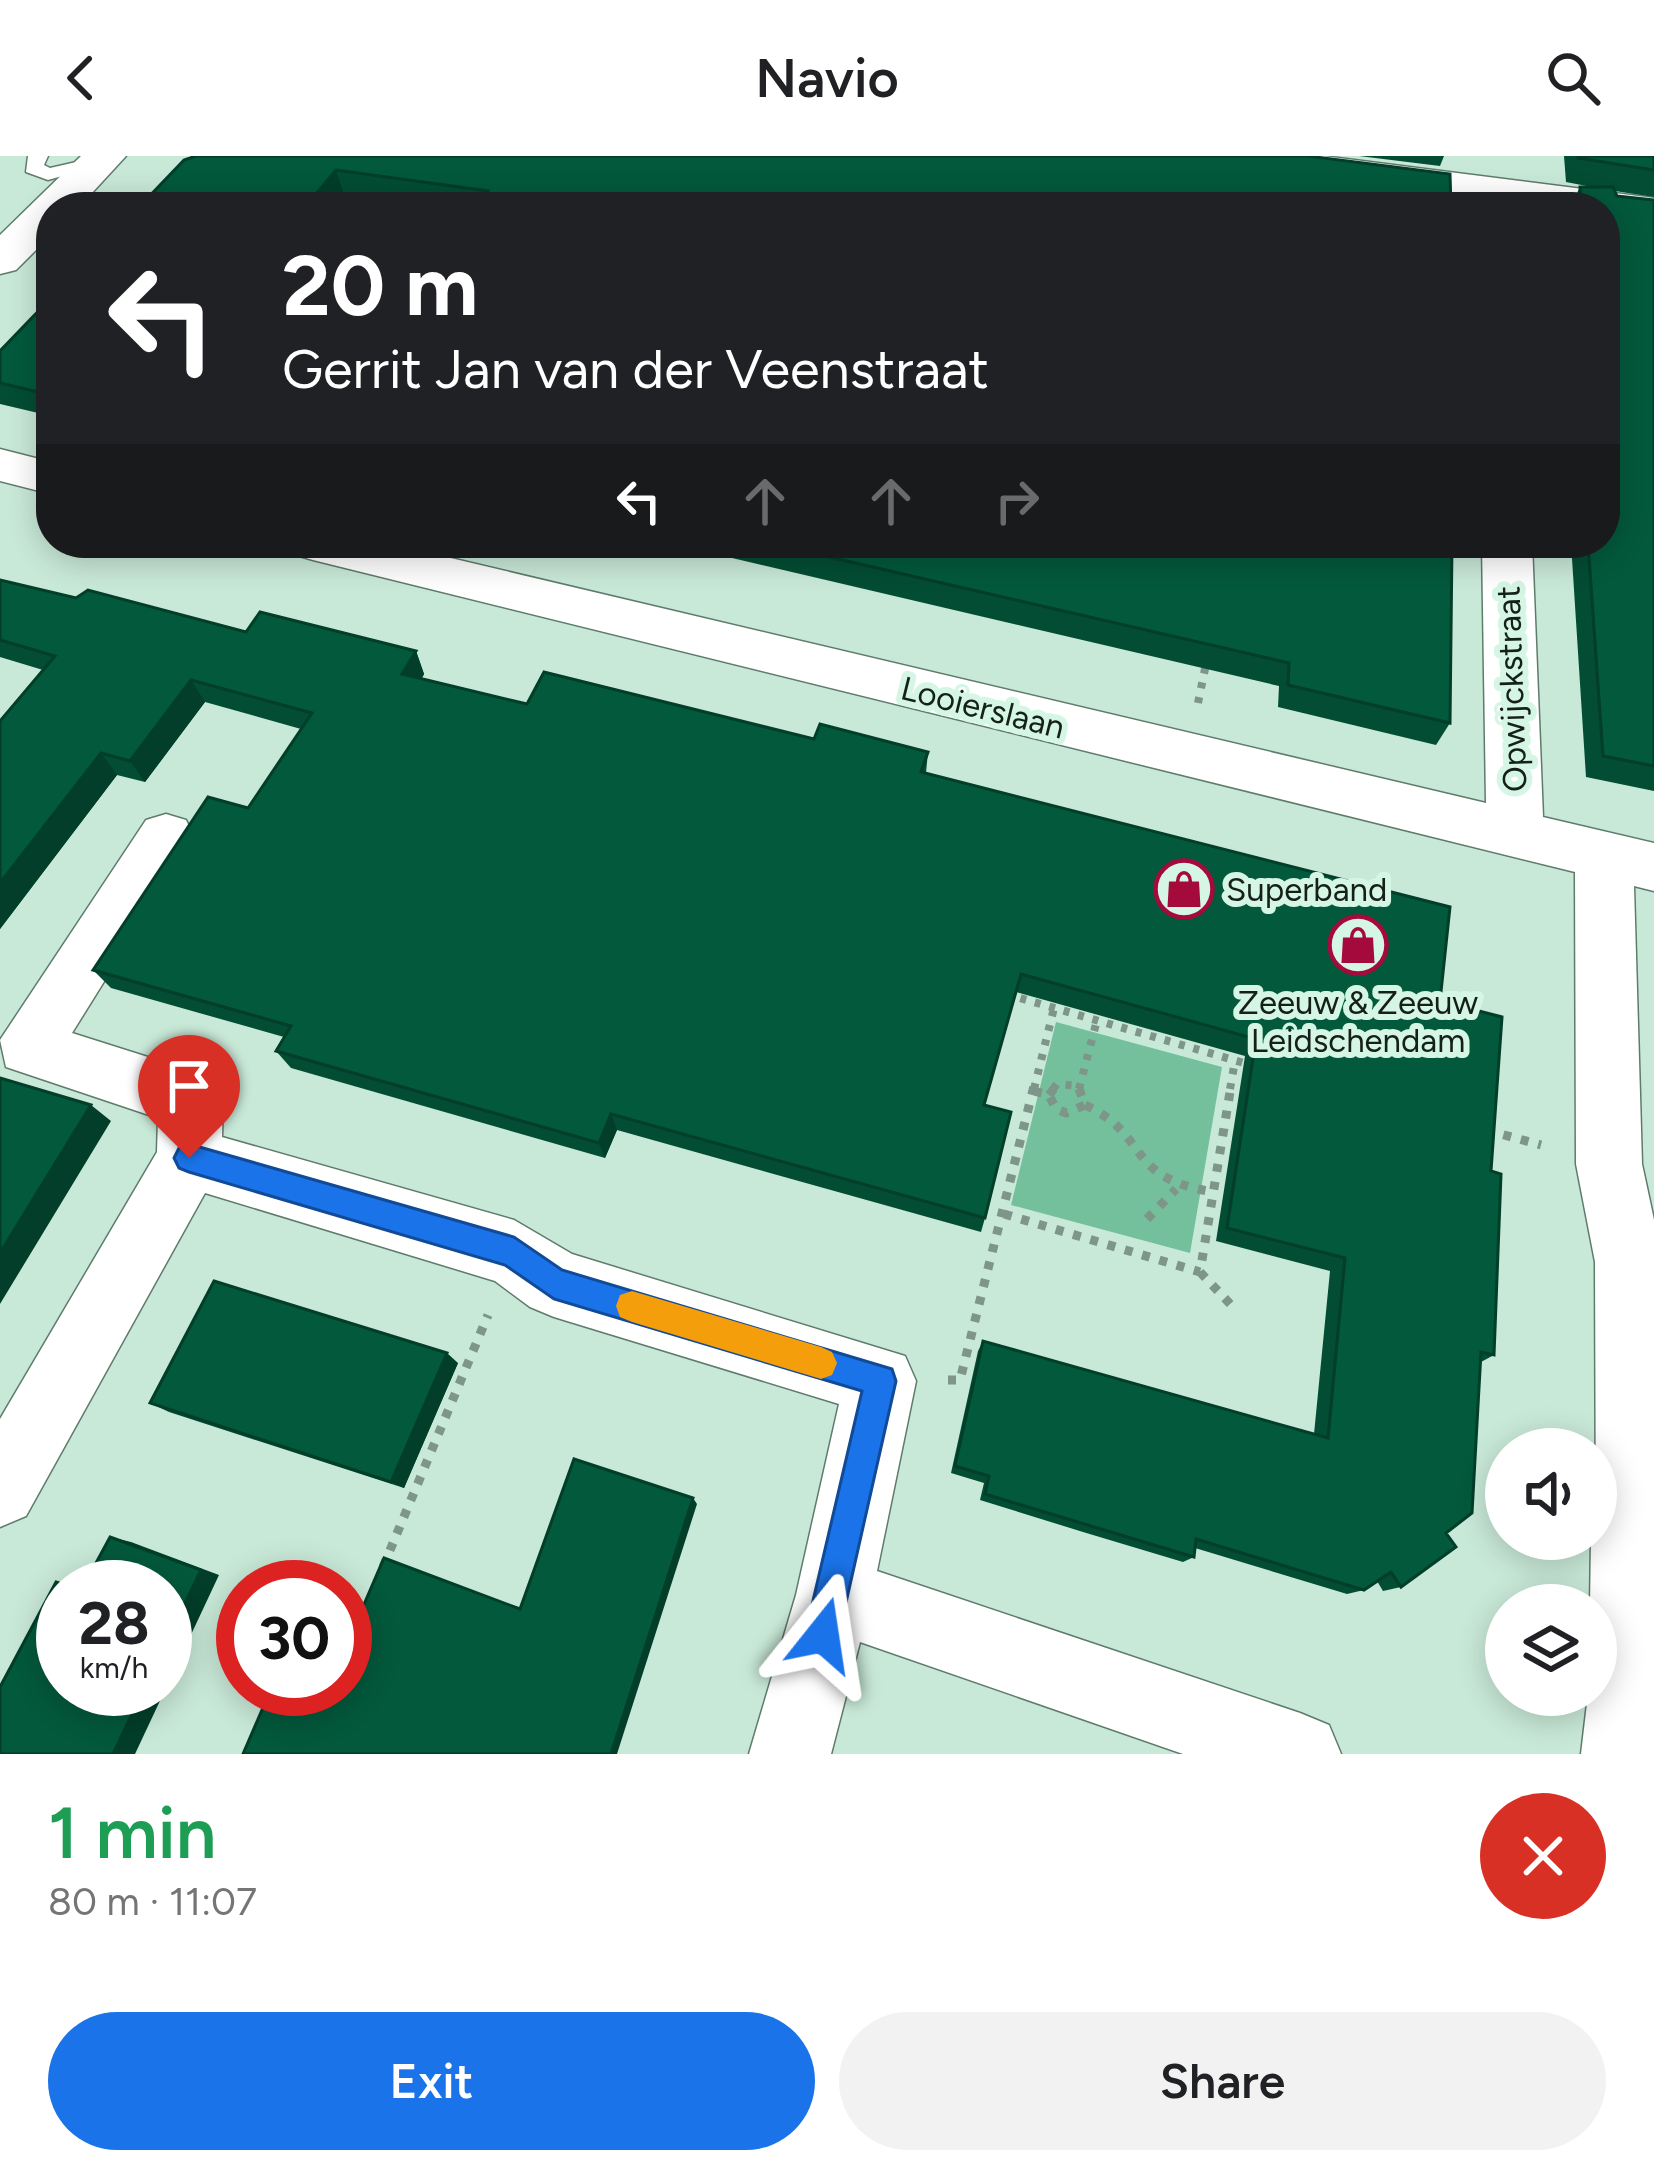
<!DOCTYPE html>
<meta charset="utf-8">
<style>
:root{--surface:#fff;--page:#f2f2f2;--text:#202124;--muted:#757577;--accent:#1a73e8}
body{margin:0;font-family:Figtree,sans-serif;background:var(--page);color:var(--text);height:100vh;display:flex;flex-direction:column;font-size:45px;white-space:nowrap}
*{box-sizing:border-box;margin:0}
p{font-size:39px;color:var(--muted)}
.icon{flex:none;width:66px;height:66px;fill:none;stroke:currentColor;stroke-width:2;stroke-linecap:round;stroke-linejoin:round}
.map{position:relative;height:1598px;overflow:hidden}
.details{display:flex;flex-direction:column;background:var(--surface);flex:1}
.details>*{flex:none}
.top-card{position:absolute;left:36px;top:36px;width:1584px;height:366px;border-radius:48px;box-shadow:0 6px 30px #0003;background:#202124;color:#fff;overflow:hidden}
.tools{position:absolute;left:1485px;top:1272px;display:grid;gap:24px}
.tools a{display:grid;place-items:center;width:132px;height:132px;border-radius:50%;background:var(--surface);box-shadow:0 6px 30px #0003;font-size:60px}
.speed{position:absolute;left:36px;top:1404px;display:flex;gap:24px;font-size:60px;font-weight:700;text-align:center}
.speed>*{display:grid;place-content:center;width:156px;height:156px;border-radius:50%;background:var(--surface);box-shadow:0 6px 30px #0003;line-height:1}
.speed small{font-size:30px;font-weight:400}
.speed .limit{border:18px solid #d22;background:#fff;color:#111}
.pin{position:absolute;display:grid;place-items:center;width:102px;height:102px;color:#fff;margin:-123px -51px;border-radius:50% 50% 50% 0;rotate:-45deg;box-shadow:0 0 12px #0007}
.pin .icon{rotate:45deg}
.me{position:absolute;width:132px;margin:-66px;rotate:15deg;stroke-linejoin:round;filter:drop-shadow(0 0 9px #0008)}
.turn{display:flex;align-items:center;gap:42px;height:252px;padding:0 48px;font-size:54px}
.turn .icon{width:156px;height:156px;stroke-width:2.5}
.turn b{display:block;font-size:84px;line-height:102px}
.lanes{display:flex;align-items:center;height:114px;padding:0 48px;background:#0003;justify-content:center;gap:60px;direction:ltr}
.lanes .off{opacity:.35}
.round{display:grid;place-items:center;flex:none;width:126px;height:126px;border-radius:63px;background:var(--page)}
.summary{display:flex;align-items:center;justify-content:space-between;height:204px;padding:0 48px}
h1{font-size:72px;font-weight:600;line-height:90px;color:#1e9e55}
.primary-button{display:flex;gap:24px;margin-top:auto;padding:24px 48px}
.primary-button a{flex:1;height:138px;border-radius:72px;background:var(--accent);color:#fff;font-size:48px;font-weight:600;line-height:138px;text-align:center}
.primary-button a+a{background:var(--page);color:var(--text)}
header{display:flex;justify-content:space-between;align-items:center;height:156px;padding:0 48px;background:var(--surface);font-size:54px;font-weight:600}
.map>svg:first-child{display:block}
.green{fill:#75c09c}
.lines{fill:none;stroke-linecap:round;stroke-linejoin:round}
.lane-casing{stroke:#5f7b6c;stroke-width:3}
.street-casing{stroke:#5f7b6c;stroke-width:3}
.secondary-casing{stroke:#5f7b6c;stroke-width:3}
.path-far1{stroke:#7e9589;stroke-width:8;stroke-dasharray:6 9;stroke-linecap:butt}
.path{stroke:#7e9589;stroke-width:9;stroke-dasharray:8 10;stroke-linecap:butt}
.lane{fill:#fff;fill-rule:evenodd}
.street{fill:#fff;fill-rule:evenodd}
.secondary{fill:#fff;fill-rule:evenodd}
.wall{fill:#034d34}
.shaded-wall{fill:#023e2a}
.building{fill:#03593c;stroke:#023e2a;stroke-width:3}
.route{fill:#1a73e8;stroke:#114b97;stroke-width:3}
.slow{fill:#f59e0b}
.labels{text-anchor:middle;stroke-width:12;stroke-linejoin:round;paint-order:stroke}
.street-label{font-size:33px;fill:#15201b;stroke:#d6f6e5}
.poi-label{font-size:33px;fill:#15201b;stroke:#d6f6e5;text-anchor:start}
</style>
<header><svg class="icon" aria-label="back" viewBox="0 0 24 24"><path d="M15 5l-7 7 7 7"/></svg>Navio<svg class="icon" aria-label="search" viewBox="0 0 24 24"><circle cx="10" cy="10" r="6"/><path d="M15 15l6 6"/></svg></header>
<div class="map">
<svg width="1654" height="1598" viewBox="0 0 1654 1598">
<rect width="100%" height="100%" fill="#c9e9d8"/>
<path class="green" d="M1056,866L1222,911L1190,1097L1011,1049Z"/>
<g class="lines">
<defs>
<path id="lane" d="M28,0H48L44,9L50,12L98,1L108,7L48,24L26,16Z"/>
<path id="street" d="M1212,0H1323L1654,42V66L1605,60V51H1536L1231,12Z
M0,293L51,306V338L0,325Z
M288,387H387L1486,647L1482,387H1532L1543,661L1654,687V735L1634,730L1642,1008L1654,1064V1598H1581L1588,1539H1596V1449H1590L1591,1383H1596L1595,1106L1576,1008L1575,716L313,404L296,399Z
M166,658L186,664L194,681L72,877L214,922L223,943L222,981L514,1064L572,1098L905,1200L916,1225L877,1415L1300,1557L1329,1569L1341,1598H1183L860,1486L831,1598H749L796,1439L839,1248L554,1161L530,1151L495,1125L205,1037L26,1360L0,1371V1263L157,996L158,962L6,911L0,884L146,664Z"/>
<path id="secondary" d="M81,0H126L79,51H51V79L16,114L0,118V79Z"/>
</defs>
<use href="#lane" class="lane-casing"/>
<use href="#street" class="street-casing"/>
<use href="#secondary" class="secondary-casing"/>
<path class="path-far1" d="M1198,547L1207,503
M1006,838L1251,909
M1034,933L1054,852
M1053,933L1057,928L1078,930
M1079,933L1097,864
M1230,933L1235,905"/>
<path class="path" d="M1034,935L1049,939L1056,953L1066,957L1085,949L1078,930
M1049,939L1056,930
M1085,949C1152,980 1123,1021 1213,1036
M1486,974L1541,989
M1004,1058L1200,1116L1231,930
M1147,1063L1176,1033
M1200,1116L1233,1151
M948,1224H960L1034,930
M383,1411L488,1159"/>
<use href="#lane" class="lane"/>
<use href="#street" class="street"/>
<use href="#secondary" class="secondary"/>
</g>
<path class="wall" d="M1359,0H1444L1440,10Z
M1564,0H1654V41L1615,35L1617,40L1654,44V635L1586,621L1571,387H1605V51H1570L1580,31H1592L1566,26Z
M184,4L1451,51H427L344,39Z
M51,142V260L0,248V195Z
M668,387H1452L1450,567L1436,589L1278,551L1279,530Z
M0,424L76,442L246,476L416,495L424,518L422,522L527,548L928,596L926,617L1440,845L1491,1015L1494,1199L1481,1206L1446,1377L1401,1431L1383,1435L1377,1425L1364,1434L1347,1438L1195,1392L1194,1401L1183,1406L1083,1376L980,1344L984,1327L951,1317L978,1195L983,1185L1314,1278L1330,1115L1216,1085L1245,900L1016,836L984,949L985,1062L981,1076L617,974L605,1002L291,912L276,895L284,881L111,832L93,814L248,652L301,573L205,546L145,626L117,619L0,773V565L43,514L0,501Z
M458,1207L404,1332L169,1256L150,1247Z"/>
<path class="shaded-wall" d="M336,14L344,39L334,51H305Z
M416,495L424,518L411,540L402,518Z
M191,524L205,546L145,626L130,605Z
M101,597L117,619L0,773V727Z
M91,949L111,965L0,1148V1097Z
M611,958L617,974L605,1002L599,987Z
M447,1197L458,1207L404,1332L391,1326Z
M693,1342L697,1348L617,1598H611Z
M110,1381L131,1386L219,1419L135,1598H113L144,1533H165V1489Z"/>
<path class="building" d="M196,0H1308L1450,18L1451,51H476L488,35L336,14L305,51H139L184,4Z
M1578,0H1654V14L1578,2Z
M1580,31H1613L1617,40L1654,44V610L1603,600L1588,387H1605V51H1581Z
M51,142V239L0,227V195Z
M769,387H1452L1450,567L1288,529L1289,507Z
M0,424L76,442L88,434L246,476L260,456L416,495L402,518L527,548L544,516L814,583L820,568L928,596L921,616L1450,751L1440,845L1502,861L1491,1015L1501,1018L1494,1199L1481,1196L1472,1357L1446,1377L1456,1391L1401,1431L1391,1416L1364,1434L1196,1383L1194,1401L1091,1370L985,1338L989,1320L955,1310L983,1185L1328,1282L1345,1102L1227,1072L1256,883L1021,818L984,949L1011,956L985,1062L611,958L599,987L276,895L291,870L93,814L208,641L248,652L312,557L191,524L130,605L101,597L0,727V565L55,500L0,484Z
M0,922L91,949L0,1097Z
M214,1125L447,1197L391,1326L150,1247Z
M574,1303L693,1342L611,1598H243L271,1533H345V1464L356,1467L384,1402L520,1453Z
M110,1381L201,1414L165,1489V1431H83Z
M56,1426L71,1431H63V1533H144L113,1598H0V1531Z"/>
<path class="route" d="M189,988L514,1081L562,1114L892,1213L896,1225L836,1491L823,1496L811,1491L805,1479L862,1235L554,1143L505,1109L189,1016L179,1012L174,1002L179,992Z"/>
<path class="slow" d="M632,1135L821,1191L832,1196L837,1207L832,1219L821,1223L632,1166L620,1161L616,1150L620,1139Z"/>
<defs>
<symbol id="shop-ring" viewBox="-11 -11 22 22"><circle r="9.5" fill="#d6f6e5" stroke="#a50a3c" stroke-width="1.5"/><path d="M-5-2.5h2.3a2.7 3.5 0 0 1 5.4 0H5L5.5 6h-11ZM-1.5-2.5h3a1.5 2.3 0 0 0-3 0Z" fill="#a50a3c"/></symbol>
</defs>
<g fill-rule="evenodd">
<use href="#shop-ring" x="1151" y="700" width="66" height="66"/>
<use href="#shop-ring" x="1325" y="756" width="66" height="66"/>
</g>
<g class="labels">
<g class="street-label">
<text transform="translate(1511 533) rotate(-92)" y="12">Opwijckstraat</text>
<text transform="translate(983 551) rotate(14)" y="12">Looierslaan</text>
</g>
<g class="poi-label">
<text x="1226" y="745">Superband</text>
<text x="1358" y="858" text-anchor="middle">Zeeuw &amp; Zeeuw<tspan x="1358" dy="38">Leidschendam</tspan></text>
</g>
</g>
</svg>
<div class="tools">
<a><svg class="icon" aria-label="sound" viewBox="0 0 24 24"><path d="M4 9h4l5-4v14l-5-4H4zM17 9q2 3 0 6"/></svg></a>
<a><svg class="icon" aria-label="layers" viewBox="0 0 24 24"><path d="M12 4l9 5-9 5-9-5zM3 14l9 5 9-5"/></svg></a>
</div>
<div class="speed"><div>28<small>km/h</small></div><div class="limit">30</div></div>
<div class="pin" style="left:189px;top:1002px;background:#d93025"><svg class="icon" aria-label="arrive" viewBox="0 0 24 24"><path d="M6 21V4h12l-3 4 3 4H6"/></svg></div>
<svg class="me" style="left:823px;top:1479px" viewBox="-20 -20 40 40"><path d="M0-17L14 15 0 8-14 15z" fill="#1a73e8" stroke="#fff" stroke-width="4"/></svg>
<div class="top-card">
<div class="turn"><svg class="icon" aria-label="left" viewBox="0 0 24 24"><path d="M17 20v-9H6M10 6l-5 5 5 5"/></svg><div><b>20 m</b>Gerrit Jan van der Veenstraat</div></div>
<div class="lanes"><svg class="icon" aria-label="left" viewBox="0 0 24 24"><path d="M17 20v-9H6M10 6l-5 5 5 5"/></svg><svg class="icon off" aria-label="ahead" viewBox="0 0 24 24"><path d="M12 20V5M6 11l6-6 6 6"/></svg><svg class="icon off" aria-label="ahead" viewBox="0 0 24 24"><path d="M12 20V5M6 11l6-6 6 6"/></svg><svg class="icon off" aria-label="right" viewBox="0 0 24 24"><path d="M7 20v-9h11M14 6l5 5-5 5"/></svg></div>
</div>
</div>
<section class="details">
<div class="summary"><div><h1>1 min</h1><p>80 m · 11:07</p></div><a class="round" style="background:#d93025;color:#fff"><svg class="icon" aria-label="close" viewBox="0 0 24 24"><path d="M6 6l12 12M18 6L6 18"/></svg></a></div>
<div class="primary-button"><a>Exit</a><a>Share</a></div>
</section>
